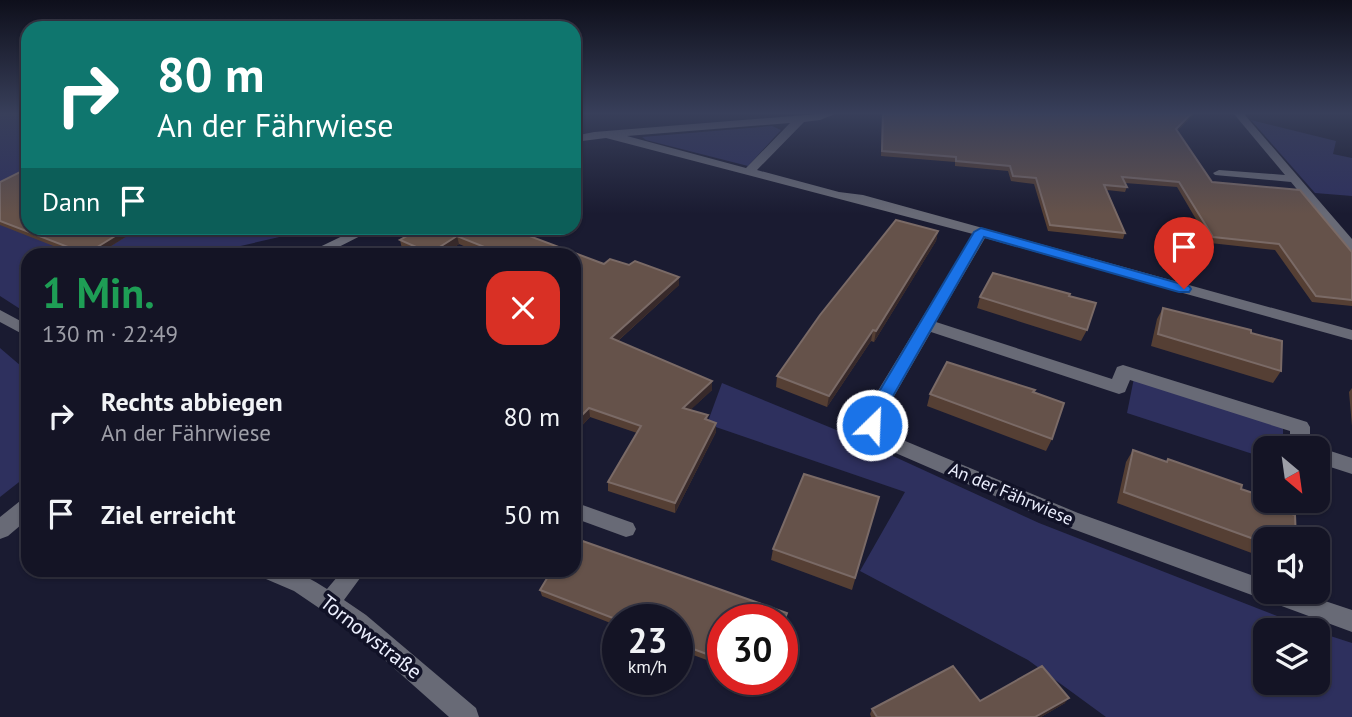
<!DOCTYPE html>
<html lang="de">
<meta charset="utf-8">
<style>
:root{--surface:#141425;--page:#212132;--text:#f1f3f6;--muted:#9d9ea7;--line:#333342}
body{margin:0;font-family:"PT Sans",sans-serif;background:var(--page);color:var(--text);height:100vh;display:flex;flex-direction:column;font-size:26px;white-space:nowrap}
*{box-sizing:border-box;margin:0}
p{font-size:23px;color:var(--muted)}
.icon{flex:none;width:38px;height:38px;fill:none;stroke:currentColor;stroke-width:2;stroke-linecap:round;stroke-linejoin:round}
.map{position:relative;flex:1;overflow:hidden}
.side{position:absolute;left:21px;top:248px;width:560px;height:329px;display:flex;flex-direction:column;background:var(--surface);border-radius:21px;box-shadow:0 2px 5px #0004,0 0 0 2px var(--line)}
.side>*{flex:none}
.top-card{position:absolute;left:21px;top:21px;width:560px;height:214px;border-radius:21px;box-shadow:0 2px 5px #0004,0 0 0 2px var(--line);background:#0f766e;color:#fff;overflow:hidden}
.needle{width:46px;rotate:151deg}
.fabs{position:absolute;left:1253px;top:436px;display:grid;gap:14px}
.fabs a{display:grid;place-items:center;width:77px;height:77px;border-radius:14px;background:var(--surface);box-shadow:0 2px 5px #0004,0 0 0 2px var(--line);font-size:35px}
.speed{position:absolute;left:602px;top:604px;display:flex;gap:14px;font-size:35px;font-weight:700;text-align:center}
.speed>*{display:grid;place-content:center;width:91px;height:91px;border-radius:50%;background:var(--surface);box-shadow:0 2px 5px #0004,0 0 0 2px var(--line);line-height:1}
.speed small{font-size:18px;font-weight:400}
.speed .limit{border:10px solid #d22;background:#fff;color:#111}
.pin{position:absolute;display:grid;place-items:center;width:60px;height:60px;color:#fff;margin:-72px -30px;border-radius:50% 50% 50% 0;rotate:-45deg;box-shadow:0 0 7px #0007}
.pin .icon{rotate:45deg}
.me{position:absolute;width:77px;margin:-38px;rotate:24deg;stroke-linejoin:round;filter:drop-shadow(0 0 5px #0008)}
.turn{display:flex;align-items:center;gap:24px;height:147px;padding:0 21px;font-size:32px}
.turn .icon{width:91px;height:91px;stroke-width:2.5}
.turn b{display:block;font-size:49px;line-height:60px}
.then{display:flex;align-items:center;height:66px;padding:0 21px;background:#0003;gap:14px;font-size:26px}
.round{display:grid;place-items:center;flex:none;width:74px;height:74px;border-radius:21px;background:var(--page)}
.head{display:flex;align-items:center;justify-content:space-between;height:119px;padding:0 21px}
h1{font-size:42px;font-weight:800;line-height:52px;color:#1e9e55}
ul{padding:0;list-style:none}
li{display:flex;align-items:center;gap:21px;height:98px;padding:0 21px}
li div{flex:1}
li b{display:block;font-size:26px}
li em{font-style:normal}
.map>svg:first-child{display:block}
.green{fill:#2e305e}
.lines{fill:none;stroke-linecap:round;stroke-linejoin:round}
.service{fill:#686a76;fill-rule:evenodd}
.minor{fill:#686a76;fill-rule:evenodd}
.wall{fill:#553f34}
.shaded-wall{fill:#37292a}
.building{fill:#65524a;stroke:#7a6a66;stroke-width:2}
.route{fill:#1a73e8;stroke:#114b97;stroke-width:2}
.labels{text-anchor:middle;stroke-width:7;stroke-linejoin:round;paint-order:stroke}
.street-label{font-size:18px;fill:#ebeefd;stroke:#111227}
.near-street-label{font-size:21px;fill:#ebeefd;stroke:#111227}
</style>
<div class="map">
<svg width="1352" height="717" viewBox="0 0 1352 717">
<rect width="100%" height="100%" fill="#1a1b31"/>
<path class="green" d="M0,114H28V228H319L201,255L28,256V314L0,296Z
M1251,120L1336,141L1333,154L1352,158V196L1315,193Z
M772,126L781,130L748,166L646,140L642,137Z
M0,348L28,372V475L0,497Z
M1134,378L1283,425V448H1265V458L1127,413Z
M722,383L834,429L1039,523L1313,630H1265V682H1318V632L1352,643V717H1106L1028,660L860,571L905,492L707,424Z"/>
<g class="lines">
<path class="service" d="M1234,114H1244L1352,239V251L1347,250L1291,182L1215,175L1213,173L1219,170L1285,175Z
M574,502L633,523L636,529L633,535L626,537L574,518Z
M256,570C289,570 298,570 327,589L343,570H366L344,600L366,615L476,708L479,717H449L350,629L294,591L259,576Z"/>
<path class="minor" d="M818,114H835L820,120L804,122L757,170L839,192L863,195L1352,330V340L985,238L936,322L1112,379L1117,367L1123,365L1307,422L1310,427V448H1290V431L1130,380L1125,392L1119,394L931,332L882,417L885,427L898,438L1078,513L1265,580V592H1298L1352,610V632L1062,525L884,448L869,436L862,417L973,234L606,138L574,142V136L594,132ZM790,123L746,168L627,136Z
M359,228H376L321,256H301Z
M0,310L28,325V337L0,322Z
M1318,447L1352,458V474L1318,463Z
M28,498V519L8,536L0,539V517L20,501Z"/>
</g>
<path class="wall" d="M882,114H1194L1177,131L1212,182L1352,252V306L1312,302L1275,250L1210,243L1177,187L1125,183L1127,187L1125,192L1107,190L1125,233L1123,239L1048,231L1034,184L1011,181L1008,171L955,166V162L881,156Z
M0,182L28,228H140L95,256H79L0,225Z
M421,228H508L604,264L610,259L629,265L635,261L679,277V285L618,341L712,381V390L690,410L708,415L707,420L716,423V432L675,513L608,491V482L637,433L590,417L575,433L574,432V256H487L459,244L442,256H418L402,249L400,240Z
M938,231L936,241L874,342L871,341L827,407L776,387L777,376Z
M1069,296L1087,330L1081,341L977,308L980,297Z
M1163,308L1251,333L1281,371L1273,383L1151,346L1157,319Z
M1352,388V426L1349,392Z
M1033,392L1052,439L1046,451L927,406L930,394Z
M1133,450L1166,462L1168,459L1241,489L1265,539V558L1117,503L1126,462Z
M879,497L852,590L771,560L773,549Z
M540,590L787,613L782,629V620H723V666L677,649V620H618V626L542,596Z
M980,701L1065,703L1041,717H871L870,714L872,709Z"/>
<path class="shaded-wall" d="M1191,114H1194L1174,134L1176,129Z
M128,228H140L95,256H87L86,254Z
M938,231L936,241L874,342L876,331Z
M457,236L459,244L442,256H431L430,253Z
M679,277V285L611,347V338Z
M873,330L871,341L827,407L829,396Z
M712,381V390L683,417V408Z
M589,408L590,417L575,433L574,423Z
M716,423V432L675,513V503Z
M1069,698L1065,703L1041,717H1035Z"/>
<path class="building" d="M883,114H1191L1176,129L1212,182L1300,190L1352,252V300L1316,296L1279,244L1213,237L1179,182L1122,177L1127,187L1104,185L1125,233L1050,225L1036,178L1013,176L1010,166L956,161V157L882,151Z
M28,168V228H128L86,254L0,221V182Z
M896,220L938,231L876,331L873,330L829,396L777,376L820,315Z
M421,228H508L604,264L610,259L629,265L635,261L679,277L611,338L712,381L683,408L708,415L705,419L716,423L675,503L608,482L641,426L589,408L574,423V256H507L457,236L430,253L400,240Z
M993,273L1070,294L1069,296L1096,303L1087,330L980,297Z
M1163,308L1251,330V333L1282,341L1281,371L1158,334Z
M947,362L1035,390L1033,392L1064,403L1052,439L930,394Z
M1133,450L1167,462L1168,459L1242,485L1241,489L1265,497V500H1274L1280,503V510L1295,515L1296,539H1265V543L1124,492Z
M804,474L879,497L855,578L773,549Z
M574,538L787,613L782,626V620H723V660L677,643V620H618L540,590L552,570H574Z
M953,666L980,701L1042,666L1069,698L1035,717H877L872,709Z"/>
<linearGradient id="sky" x2="0" y2="1"><stop stop-color="#0e0f1b"/><stop offset="0.53" stop-color="#383f5a"/><stop offset="1" stop-color="#383f5a" stop-opacity="0"/></linearGradient>
<rect width="1352" height="214" fill="url(#sky)"/>
<path class="route" d="M981,228L1189,286L1191,289L1189,292H1179L984,237L881,417L878,430H866L864,417L974,232Z"/>
<g class="labels">
<g class="street-label">
<text transform="translate(1011 494) rotate(23)" y="6">An der Fährwiese</text>
</g>
<g class="near-street-label">
<text transform="translate(371 637) rotate(38)" y="7">Tornowstraße</text>
</g>
</g>
</svg>
<div class="fabs">
<a><svg class="needle" viewBox="-14 -14 28 28"><path d="M0-13l5 13h-10z" fill="#e53935"/><path d="M0 13l5-13h-10z" fill="#9d9ea7"/></svg></a>
<a><svg class="icon" aria-label="sound" viewBox="0 0 24 24"><path d="M4 9h4l5-4v14l-5-4H4zM17 9q2 3 0 6"/></svg></a>
<a><svg class="icon" aria-label="layers" viewBox="0 0 24 24"><path d="M12 4l9 5-9 5-9-5zM3 14l9 5 9-5"/></svg></a>
</div>
<div class="speed"><div>23<small>km/h</small></div><div class="limit">30</div></div>
<div class="pin" style="left:1184px;top:289px;background:#d93025"><svg class="icon" aria-label="arrive" viewBox="0 0 24 24"><path d="M6 21V4h12l-3 4 3 4H6"/></svg></div>
<svg class="me" style="left:872px;top:425px" viewBox="-20 -20 40 40"><circle r="17" fill="#1a73e8" stroke="#fff" stroke-width="3"/><path d="M0-11L8 9 0 5-8 9z" fill="#fff"/></svg>
<div class="top-card">
<div class="turn"><svg class="icon" aria-label="right" viewBox="0 0 24 24"><path d="M7 20v-9h11M14 6l5 5-5 5"/></svg><div><b>80 m</b>An der Fährwiese</div></div>
<div class="then">Dann<svg class="icon" aria-label="arrive" viewBox="0 0 24 24"><path d="M6 21V4h12l-3 4 3 4H6"/></svg></div>
</div>
<section class="side">
<div class="head"><div><h1>1 Min.</h1><p>130 m · 22:49</p></div><a class="round" style="background:#d93025;color:#fff"><svg class="icon" aria-label="close" viewBox="0 0 24 24"><path d="M6 6l12 12M18 6L6 18"/></svg></a></div>
<ul>
<li><svg class="icon" aria-label="right" viewBox="0 0 24 24"><path d="M7 20v-9h11M14 6l5 5-5 5"/></svg><div><b>Rechts abbiegen</b><p>An der Fährwiese</p></div><em>80 m</em></li>
<li><svg class="icon" aria-label="arrive" viewBox="0 0 24 24"><path d="M6 21V4h12l-3 4 3 4H6"/></svg><div><b>Ziel erreicht</b></div><em>50 m</em></li>
</ul>
</section>
</div>
